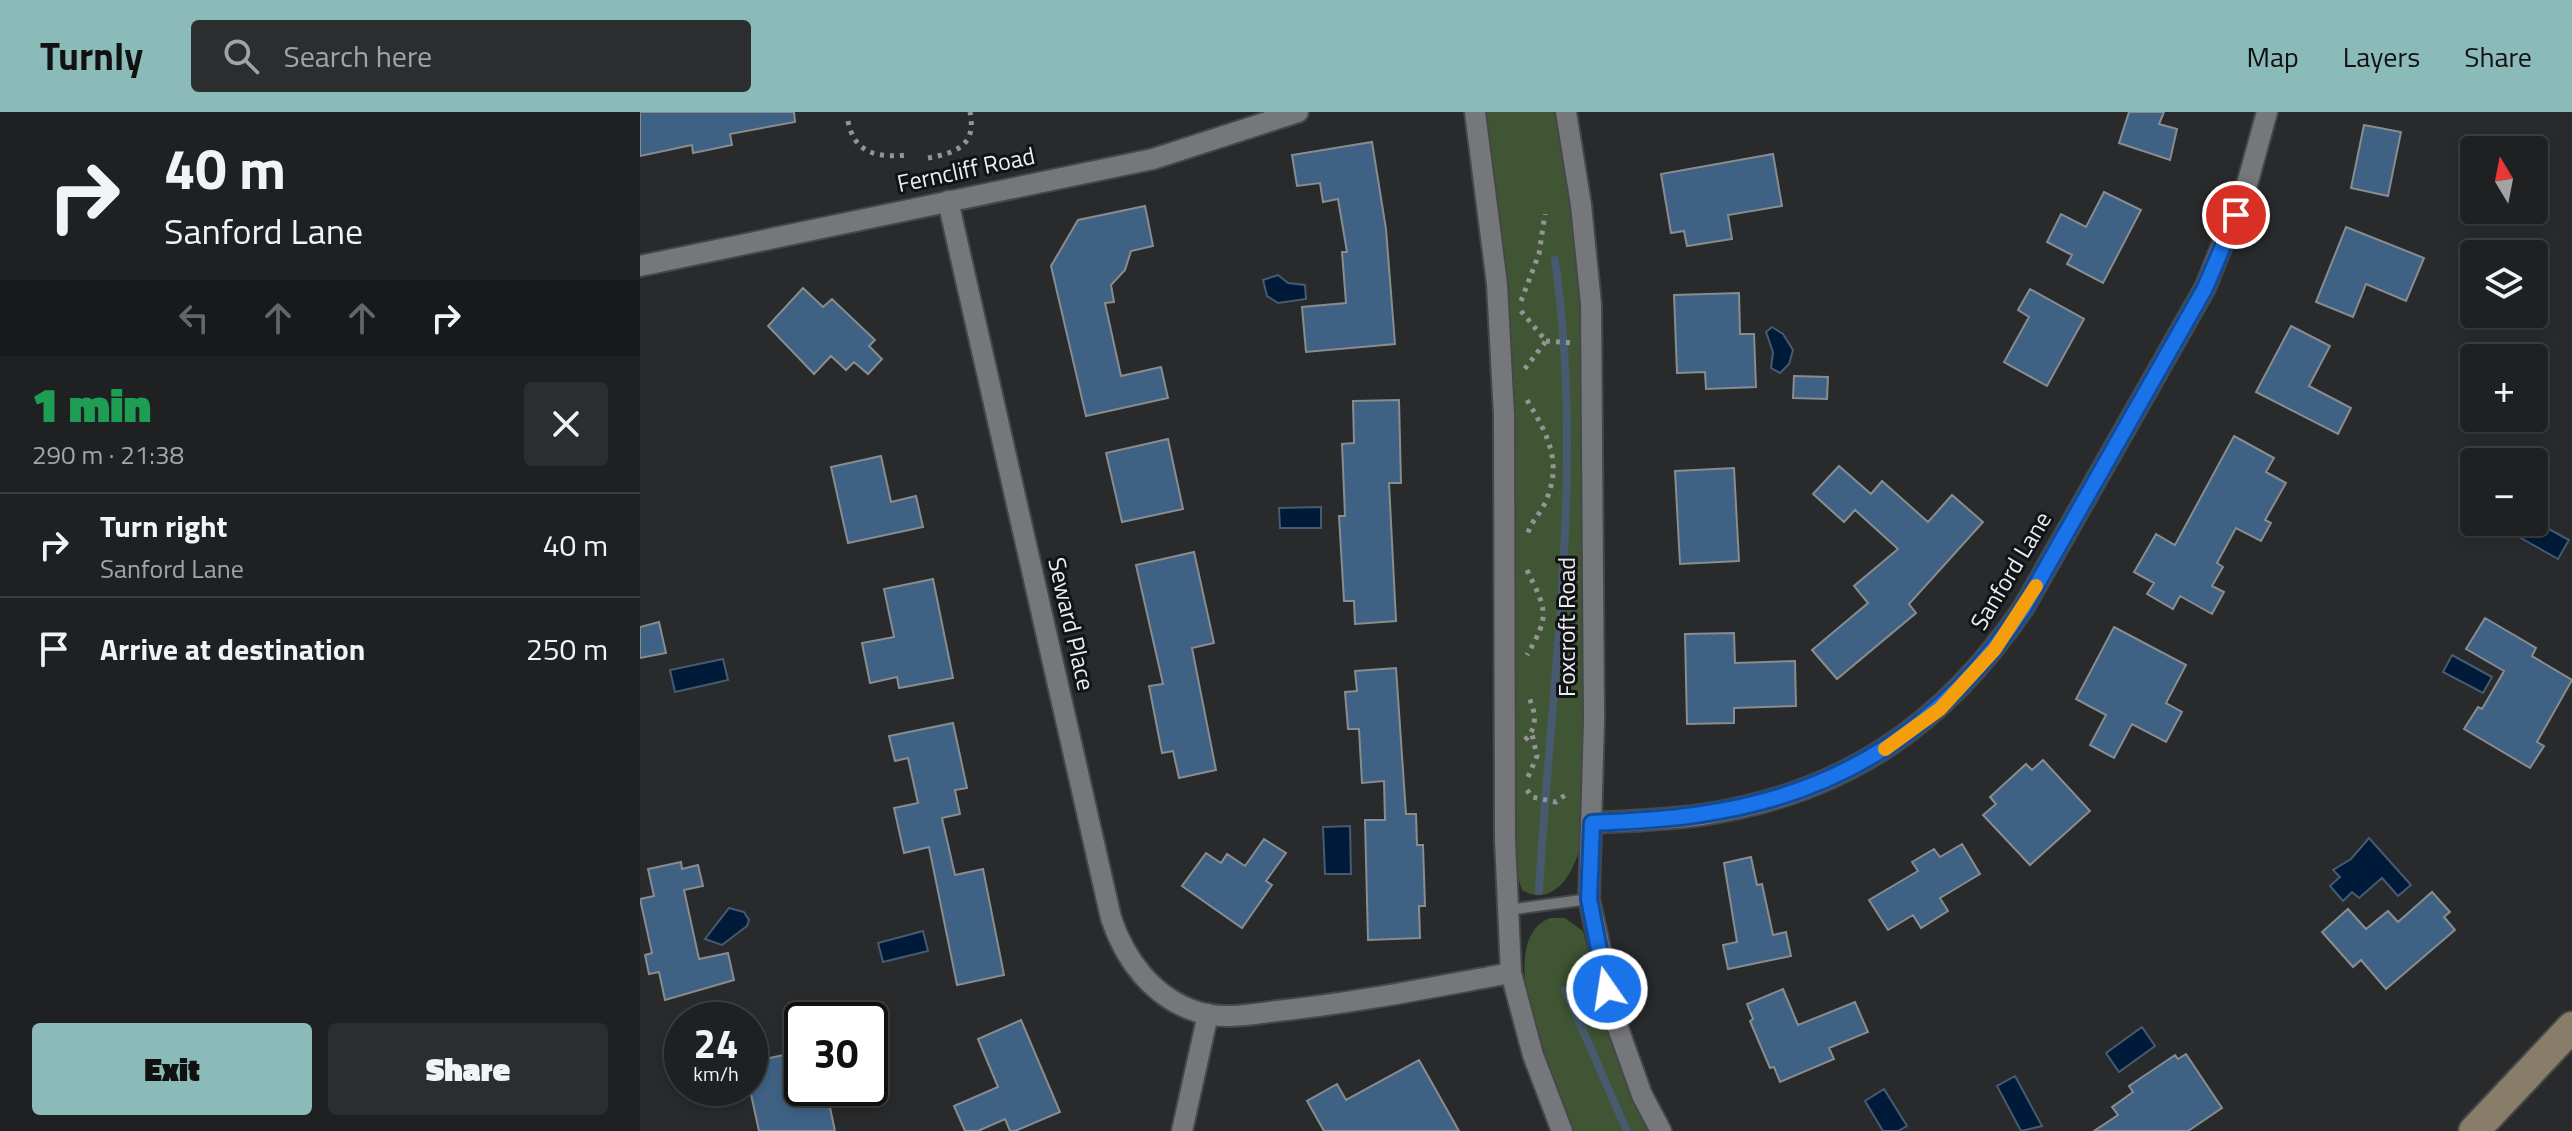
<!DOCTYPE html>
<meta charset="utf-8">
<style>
:root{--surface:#1e2021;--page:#2b2d2e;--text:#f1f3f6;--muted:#a1a3a5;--line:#3c3e3f;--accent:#8bbbb9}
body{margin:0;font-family:"Titillium Web",sans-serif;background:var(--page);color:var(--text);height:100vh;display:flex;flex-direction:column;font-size:30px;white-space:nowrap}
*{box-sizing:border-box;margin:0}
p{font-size:26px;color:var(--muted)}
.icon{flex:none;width:44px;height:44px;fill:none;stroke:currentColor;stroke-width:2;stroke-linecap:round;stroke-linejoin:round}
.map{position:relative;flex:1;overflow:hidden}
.details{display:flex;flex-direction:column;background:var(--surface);width:640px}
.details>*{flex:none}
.guide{background:#1e2021;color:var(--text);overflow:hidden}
.needle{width:52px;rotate:350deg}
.tools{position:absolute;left:1820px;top:24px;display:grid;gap:16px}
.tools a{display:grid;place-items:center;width:88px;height:88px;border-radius:8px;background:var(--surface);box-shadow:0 4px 12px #0003,0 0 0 2px var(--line);font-size:40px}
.speed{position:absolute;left:24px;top:890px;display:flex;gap:16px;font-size:40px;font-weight:700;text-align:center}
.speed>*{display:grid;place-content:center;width:104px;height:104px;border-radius:50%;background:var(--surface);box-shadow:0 4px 12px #0003,0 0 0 2px var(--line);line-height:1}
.speed small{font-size:20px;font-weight:400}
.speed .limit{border:4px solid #111;border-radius:12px;background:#fff;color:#111}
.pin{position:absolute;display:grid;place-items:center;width:68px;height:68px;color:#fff;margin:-34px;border:4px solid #fff;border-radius:50%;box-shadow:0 2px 8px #0007}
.me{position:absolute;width:88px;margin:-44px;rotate:347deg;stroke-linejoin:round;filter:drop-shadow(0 0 6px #0008)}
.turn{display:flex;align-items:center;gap:28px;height:168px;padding:0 32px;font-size:36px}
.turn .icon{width:104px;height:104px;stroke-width:2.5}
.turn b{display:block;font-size:56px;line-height:68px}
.lanes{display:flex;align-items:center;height:76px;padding:0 32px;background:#0003;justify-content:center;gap:40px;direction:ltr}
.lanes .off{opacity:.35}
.round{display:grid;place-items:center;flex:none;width:84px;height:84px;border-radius:8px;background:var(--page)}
.summary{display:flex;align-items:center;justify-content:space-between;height:136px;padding:0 32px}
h1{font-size:48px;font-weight:800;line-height:60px;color:#1e9e55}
.cta{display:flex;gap:16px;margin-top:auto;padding:16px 32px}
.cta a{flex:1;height:92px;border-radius:8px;background:var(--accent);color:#111;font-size:32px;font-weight:800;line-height:92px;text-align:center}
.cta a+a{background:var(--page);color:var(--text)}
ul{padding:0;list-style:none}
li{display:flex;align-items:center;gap:24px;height:104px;padding:0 32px;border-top:2px solid var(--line)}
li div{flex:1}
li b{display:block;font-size:30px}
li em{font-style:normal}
header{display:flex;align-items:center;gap:48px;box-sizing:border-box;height:112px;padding:0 40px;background:var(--accent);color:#111}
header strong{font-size:38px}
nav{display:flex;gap:44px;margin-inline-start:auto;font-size:28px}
.search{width:560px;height:72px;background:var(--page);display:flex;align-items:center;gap:20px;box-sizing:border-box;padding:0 28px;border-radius:8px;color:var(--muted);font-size:30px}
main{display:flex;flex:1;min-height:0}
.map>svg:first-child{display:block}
.green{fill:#405533}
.water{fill:#001b39;stroke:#475a70;stroke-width:2}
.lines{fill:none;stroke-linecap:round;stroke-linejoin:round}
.stream{stroke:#475a70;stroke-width:8}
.building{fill:#3f6284;stroke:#898c8e;stroke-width:2}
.lane-casing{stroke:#464749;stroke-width:14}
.street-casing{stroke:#464749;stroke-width:24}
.secondary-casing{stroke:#464749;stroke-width:34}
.path{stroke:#939496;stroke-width:5;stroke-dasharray:4 6;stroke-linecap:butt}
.lane{stroke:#75777a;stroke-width:10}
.street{stroke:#75777a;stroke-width:20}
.secondary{stroke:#877d68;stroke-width:30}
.route-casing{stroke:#114b97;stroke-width:20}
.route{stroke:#1a73e8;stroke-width:14}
.slow{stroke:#f59e0b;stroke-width:14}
.labels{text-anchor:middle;stroke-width:6;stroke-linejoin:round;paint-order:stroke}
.street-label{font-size:24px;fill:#ecedef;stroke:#121314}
</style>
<header>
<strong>Turnly</strong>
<div class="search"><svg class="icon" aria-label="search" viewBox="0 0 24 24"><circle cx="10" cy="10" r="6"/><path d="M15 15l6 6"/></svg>Search here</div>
<nav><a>Map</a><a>Layers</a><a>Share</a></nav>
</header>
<main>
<section class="details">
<div class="guide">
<div class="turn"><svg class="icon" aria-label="right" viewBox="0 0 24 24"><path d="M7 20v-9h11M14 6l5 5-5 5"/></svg><div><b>40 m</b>Sanford Lane</div></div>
<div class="lanes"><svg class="icon off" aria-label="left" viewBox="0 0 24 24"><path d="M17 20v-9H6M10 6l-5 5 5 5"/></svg><svg class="icon off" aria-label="ahead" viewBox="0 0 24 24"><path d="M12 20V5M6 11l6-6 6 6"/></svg><svg class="icon off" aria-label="ahead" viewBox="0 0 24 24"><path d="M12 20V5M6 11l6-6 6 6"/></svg><svg class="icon" aria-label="right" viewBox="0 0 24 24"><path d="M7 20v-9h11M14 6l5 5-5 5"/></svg></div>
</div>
<div class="summary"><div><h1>1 min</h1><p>290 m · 21:38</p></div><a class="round"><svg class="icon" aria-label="close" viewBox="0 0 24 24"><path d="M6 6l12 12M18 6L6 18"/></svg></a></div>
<ul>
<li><svg class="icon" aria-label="right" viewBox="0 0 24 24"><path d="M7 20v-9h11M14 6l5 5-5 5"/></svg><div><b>Turn right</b><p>Sanford Lane</p></div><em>40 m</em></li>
<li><svg class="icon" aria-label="arrive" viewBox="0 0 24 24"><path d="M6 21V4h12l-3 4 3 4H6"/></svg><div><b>Arrive at destination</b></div><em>250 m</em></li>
</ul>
<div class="cta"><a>Exit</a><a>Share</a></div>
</section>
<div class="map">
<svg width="1932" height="1019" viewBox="0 0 1932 1019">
<rect width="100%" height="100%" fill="#282a2c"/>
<path class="green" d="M844,0H917L939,144L943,194L946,525L941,729C937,756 915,798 882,778L872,748L875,288L860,111Z
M910,806H925L943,819L967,910L1009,1019H934C916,977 848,831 910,806Z"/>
<path class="water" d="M638,163L648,171L665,173L666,187L638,191L627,184L623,168Z
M1132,215L1143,222L1153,238L1149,252L1140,261L1131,256L1133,240L1126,220Z
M681,395V416H640L639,396Z
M1894,409L1929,428L1918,447L1879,425L1887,410Z
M1812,543L1852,565L1843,581L1803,560Z
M83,547L88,568L35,580L30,558Z
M710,714L711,762H685L683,715Z
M1729,726L1771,773L1758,784L1742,766L1719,786L1712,780L1703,789L1690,774L1700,765L1693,758L1711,747Z
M89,796L104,800L109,808L107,814L82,833L65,827Z
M283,819L288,839L243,850L238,831Z
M1502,915L1515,934L1479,960L1466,941Z
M1375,964L1402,1014L1381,1019L1357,974Z
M1244,977L1267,1014L1258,1019H1243L1225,989Z"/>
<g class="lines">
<path class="stream" d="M899,779C911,569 945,357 915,148
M925,878L987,1019"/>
</g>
<path class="building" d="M0,0H154L155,10L90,22L92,33L53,41L52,33L0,44Z
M1489,0H1524L1519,12L1537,17L1530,48L1479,31Z
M1724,13L1761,20L1748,84L1711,76Z
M732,30L746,117L755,232L666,240L662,195L706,191L702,140H707L698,87L683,90L680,71L657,74L652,43Z
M1133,42L1142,94L1088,103L1092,127L1047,134L1044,119L1031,121L1021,62Z
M1464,80L1501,98L1463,171L1427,152L1432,143L1407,130L1421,102L1446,115Z
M505,94L513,134L491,139L485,158L471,173L474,190L465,191L481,264L521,255L528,286L446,304L411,154L438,108Z
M1706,115L1784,146L1766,189L1726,172L1713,205L1676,190Z
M163,176L183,195L192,187L235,228L229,234L242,247L228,262L214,250L206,258L191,244L174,262L128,214Z
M1390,177L1444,207L1407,274L1364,250L1389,205L1378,198Z
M1099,181L1100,222H1114L1116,275L1066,277L1065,260L1037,261L1034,183Z
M1651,214L1690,234L1669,274L1711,296L1698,322L1616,280Z
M1154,264L1188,265L1187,287L1153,286Z
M759,288L761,371H749L756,509L715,512L714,489H704L699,404H705L702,332L714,331L713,289Z
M1594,324L1634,346L1626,360L1646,371L1625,408L1631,411L1621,429L1596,416L1577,451L1583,455L1572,474L1584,480L1572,502L1540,484L1533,497L1507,482L1514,471L1494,460L1516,422L1535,433Z
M528,327L543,397L482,410L466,341Z
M241,344L251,390L276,384L283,415L208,431L191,355Z
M1199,354L1231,382L1242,369L1288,410L1312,383L1343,410L1269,492L1276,501L1197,567L1172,538L1228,491L1214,474L1258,437L1215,398L1204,410L1173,382Z
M1094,356L1099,449L1040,452L1035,359Z
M554,440L574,531L552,536L576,658L539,666L533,639L522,641L509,574L523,572L496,453Z
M293,467L313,566L259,576L257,565L230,571L222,531L254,525L244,477Z
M1845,506L1896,536L1892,544L1932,568L1897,630L1904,634L1890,656L1824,617L1838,595L1842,597L1864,559L1826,537Z
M19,510L26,541L0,546V515Z
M1474,515L1546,553L1526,591L1542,600L1526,630L1492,612L1474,646L1450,633L1466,603L1436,587Z
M1094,521L1095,551L1155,549L1156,594L1094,596V611L1047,612L1045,522Z
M756,556L766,702H776L777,733H783L785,794H779L780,826L728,828L725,708H745L744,669L722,671L719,617H708L705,580L717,579L715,559Z
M313,611L327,676L315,678L320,702L302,706L315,763L343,757L364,863L317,873L289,735L264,741L254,696L278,691L268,646L255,649L249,624Z
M1403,648L1450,699L1390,753L1343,703L1356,692L1350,685L1386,652L1392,658Z
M624,727L646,741L626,769L632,773L602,816L542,774L566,741L581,751L587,742L605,754Z
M1322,732L1340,762L1300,786L1308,799L1281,816L1273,803L1248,818L1229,788L1278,759L1272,750L1294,737L1300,745Z
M1111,745L1117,773L1122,772L1133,823L1146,820L1151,844L1088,857L1083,833L1097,830L1084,751Z
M41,750L42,757L58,753L63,774L44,778L59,847L88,841L94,868L25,888L19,860L9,862L5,843L12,841L0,787L14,784L8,757Z
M1792,780L1810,800L1804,805L1815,818L1746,877L1721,848L1713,855L1682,820L1708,797L1726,817L1748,799L1758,810Z
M1143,877L1158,913L1215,890L1228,920L1189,936L1194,947L1140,970L1134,955L1130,956L1110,909L1113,907L1107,892Z
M381,908L420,1000L375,1019H370L365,1007L338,1019H325L314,994L358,975L338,927Z
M149,942L155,968L161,967L166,990L188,986L195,1019H119L110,978V950Z
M1546,942L1582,996L1548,1019H1454L1478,1003L1472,995L1493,980L1489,974L1535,943L1538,947Z
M779,948L819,1019H684L667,989L697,972L706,988Z"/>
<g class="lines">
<defs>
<path id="lane" d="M867,798L949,787"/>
<path id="street" d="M835,0L857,172L864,303L865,728L871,861L893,943L922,1019
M926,0L941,93L951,192L954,607L949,787L978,916L1002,983L1021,1019
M308,89L471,806C485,848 513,886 558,900C583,908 612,902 637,899C715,891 793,875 871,861
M0,154L513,47L658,0
M952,711C988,709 1025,708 1061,703C1204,682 1304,613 1384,495L1565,176L1608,69L1627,0
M542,1019L568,902"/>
<path id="secondary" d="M1834,1019L1932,915"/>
</defs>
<use href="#lane" class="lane-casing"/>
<use href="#street" class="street-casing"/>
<use href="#secondary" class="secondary-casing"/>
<path class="path" d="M208,9C214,41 237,46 266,43
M288,46C316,41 337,33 330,0
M881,189L899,142L905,102
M881,199L906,229L884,258
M906,229L933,231
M887,288C908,323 924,352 904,393C899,403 891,410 888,421
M887,458C906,498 911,502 887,543
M885,628C899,614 895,599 888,583
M888,665L897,644L892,622
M887,678L892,685L916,690L929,680"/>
<use href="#lane" class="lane"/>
<use href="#street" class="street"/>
<use href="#secondary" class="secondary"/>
</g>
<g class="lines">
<defs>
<path id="route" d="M967,877L949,787L952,711C988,709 1026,708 1061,702C1203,682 1305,613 1384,495L1565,176L1596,103"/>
</defs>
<use href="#route" class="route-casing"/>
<use href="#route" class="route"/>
<path class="slow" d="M1245,637L1300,597L1355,537L1396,474"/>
</g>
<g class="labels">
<g class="street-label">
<text transform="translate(326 58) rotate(-12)" y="8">Ferncliff Road</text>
<text transform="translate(1371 459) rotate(-59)" y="8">Sanford Lane</text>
<text transform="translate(431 512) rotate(77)" y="8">Seward Place</text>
<text transform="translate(927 515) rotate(-90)" y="8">Foxcroft Road</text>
</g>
</g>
</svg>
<div class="tools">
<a><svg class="needle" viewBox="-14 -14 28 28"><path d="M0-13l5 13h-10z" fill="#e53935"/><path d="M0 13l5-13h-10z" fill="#a1a3a5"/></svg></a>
<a><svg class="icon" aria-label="layers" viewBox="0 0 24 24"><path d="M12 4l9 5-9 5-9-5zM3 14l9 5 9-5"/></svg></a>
<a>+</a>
<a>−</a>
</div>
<div class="speed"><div>24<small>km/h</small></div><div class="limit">30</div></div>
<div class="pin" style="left:1596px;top:103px;background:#d93025"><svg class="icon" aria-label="arrive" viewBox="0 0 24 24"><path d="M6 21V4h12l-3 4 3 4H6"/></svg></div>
<svg class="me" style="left:967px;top:877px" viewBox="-20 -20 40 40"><circle r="17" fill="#1a73e8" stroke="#fff" stroke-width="3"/><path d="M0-11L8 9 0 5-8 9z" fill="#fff"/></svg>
</div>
</main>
